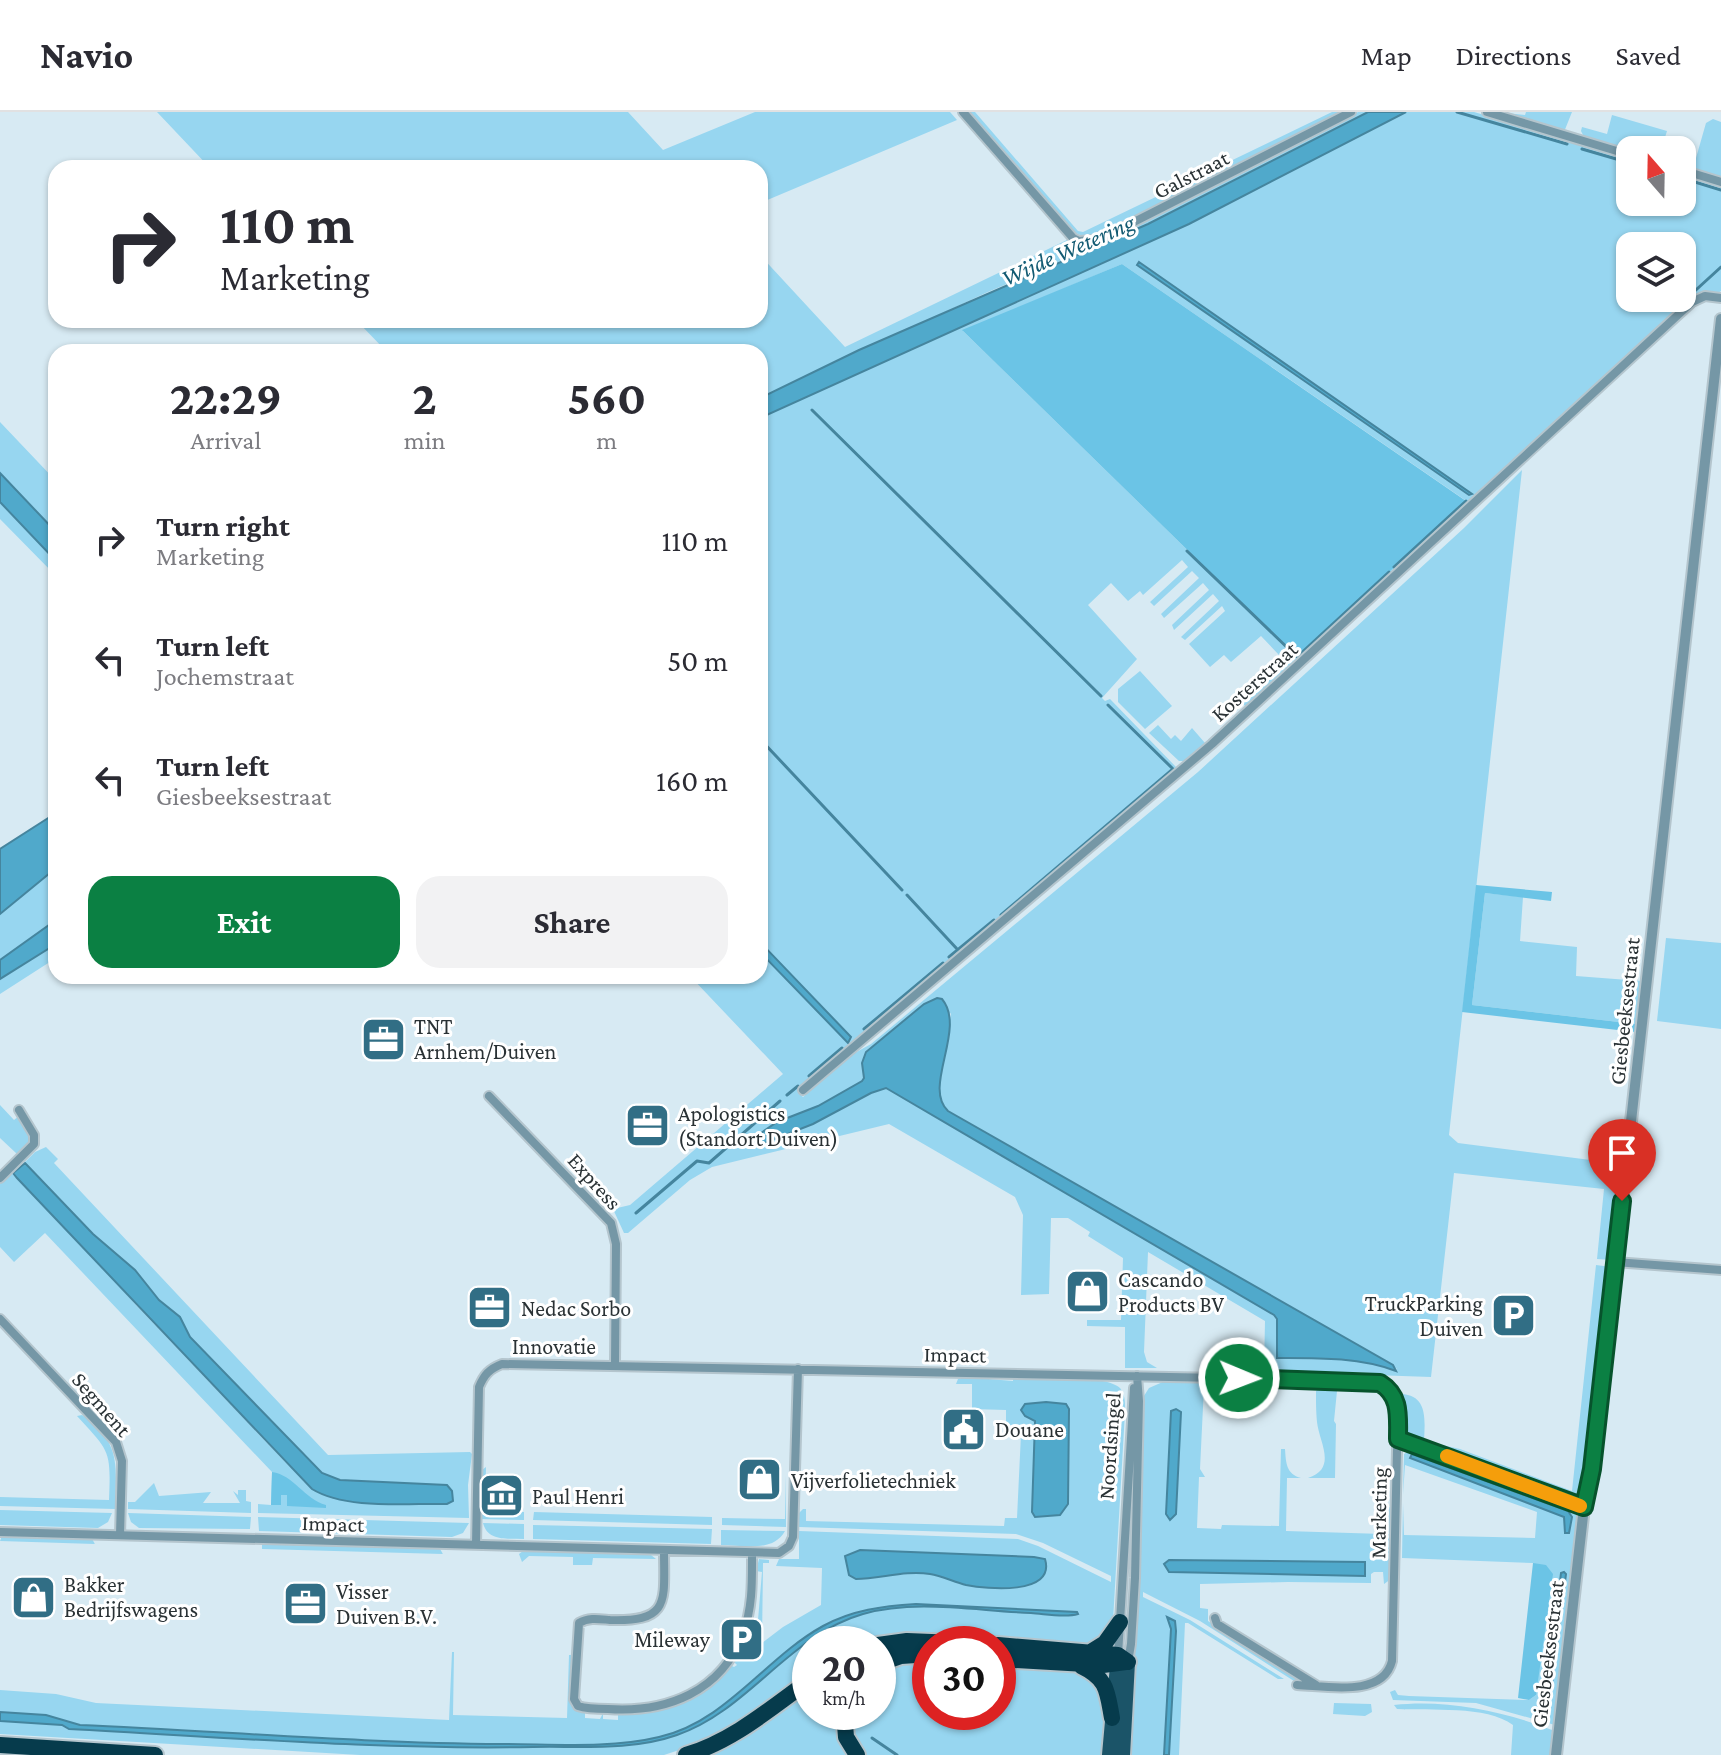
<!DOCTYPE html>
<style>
:root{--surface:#fff;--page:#f2f2f3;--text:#2b2b33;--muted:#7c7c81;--line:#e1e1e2;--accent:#0b8043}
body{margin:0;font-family:"Crimson Pro",serif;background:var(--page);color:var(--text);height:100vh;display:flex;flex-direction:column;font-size:30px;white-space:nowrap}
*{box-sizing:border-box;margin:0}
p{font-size:26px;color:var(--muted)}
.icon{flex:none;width:44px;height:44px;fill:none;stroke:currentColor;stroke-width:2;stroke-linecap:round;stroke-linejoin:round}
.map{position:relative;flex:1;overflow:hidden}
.drawer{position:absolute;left:48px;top:232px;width:720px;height:640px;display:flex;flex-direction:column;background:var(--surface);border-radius:24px;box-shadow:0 2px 6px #0004}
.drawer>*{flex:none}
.top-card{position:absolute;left:48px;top:48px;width:720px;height:168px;border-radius:24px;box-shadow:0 2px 6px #0004;background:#fff;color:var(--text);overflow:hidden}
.needle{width:52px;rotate:340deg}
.fabs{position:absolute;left:1616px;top:24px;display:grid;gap:16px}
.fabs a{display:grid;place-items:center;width:80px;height:80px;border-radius:16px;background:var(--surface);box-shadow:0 2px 6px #0004;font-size:40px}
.speed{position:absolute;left:792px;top:1514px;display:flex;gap:16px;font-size:40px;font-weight:700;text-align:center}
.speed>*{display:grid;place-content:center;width:104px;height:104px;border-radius:50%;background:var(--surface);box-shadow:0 2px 6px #0004;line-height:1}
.speed small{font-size:20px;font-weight:400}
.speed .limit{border:12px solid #d22;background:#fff;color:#111}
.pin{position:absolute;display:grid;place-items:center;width:68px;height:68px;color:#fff;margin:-82px -34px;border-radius:50% 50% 50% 0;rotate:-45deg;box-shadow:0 0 8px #0007}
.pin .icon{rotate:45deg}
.me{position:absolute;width:88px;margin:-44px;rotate:91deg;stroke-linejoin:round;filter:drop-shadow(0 0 6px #0008)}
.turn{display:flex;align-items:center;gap:28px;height:168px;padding:0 40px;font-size:36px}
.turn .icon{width:104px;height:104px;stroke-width:2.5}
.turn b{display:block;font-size:56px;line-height:68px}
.eta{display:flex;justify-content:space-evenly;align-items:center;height:136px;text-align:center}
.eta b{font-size:48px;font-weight:700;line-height:56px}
.primary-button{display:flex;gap:16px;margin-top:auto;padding:16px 40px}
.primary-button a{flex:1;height:92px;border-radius:24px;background:var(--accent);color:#fff;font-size:32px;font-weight:700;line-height:92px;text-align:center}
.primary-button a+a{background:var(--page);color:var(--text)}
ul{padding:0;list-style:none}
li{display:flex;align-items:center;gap:24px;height:120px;padding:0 40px}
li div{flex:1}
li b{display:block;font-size:30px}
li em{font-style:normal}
header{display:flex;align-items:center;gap:48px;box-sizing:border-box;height:112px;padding:0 40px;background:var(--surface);border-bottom:2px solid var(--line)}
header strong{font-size:38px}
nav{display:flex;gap:44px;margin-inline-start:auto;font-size:28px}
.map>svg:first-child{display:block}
.green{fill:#97d6f0;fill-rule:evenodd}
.forest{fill:#6bc4e6}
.water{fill:#50a9cb;stroke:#45859e;stroke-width:2}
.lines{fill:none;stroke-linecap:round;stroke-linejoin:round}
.stream{stroke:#45859e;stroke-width:3}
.minor-casing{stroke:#b4c5cd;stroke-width:12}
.tertiary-casing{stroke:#b4c5cd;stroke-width:14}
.primary-casing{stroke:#b4c5cd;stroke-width:18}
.motorway-casing{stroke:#b4c5cd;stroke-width:20}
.minor{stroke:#7597a6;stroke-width:8}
.tertiary{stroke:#7597a6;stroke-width:10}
.primary{stroke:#1b5468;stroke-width:14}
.motorway{stroke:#063b4c;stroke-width:16}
.route-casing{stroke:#07532c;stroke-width:20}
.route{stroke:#0b8043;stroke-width:14}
.slow{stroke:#f59e0b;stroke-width:14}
.labels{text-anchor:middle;stroke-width:6;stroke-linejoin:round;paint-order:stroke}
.street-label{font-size:22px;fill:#2a3235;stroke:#fff}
.poi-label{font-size:22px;fill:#2a3235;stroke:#fff;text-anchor:start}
.water-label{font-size:24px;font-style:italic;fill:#125a72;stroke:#fff}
</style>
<header>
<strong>Navio</strong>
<nav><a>Map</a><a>Directions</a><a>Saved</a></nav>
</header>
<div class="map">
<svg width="1721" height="1643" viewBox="0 0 1721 1643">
<rect width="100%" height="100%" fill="#d7eaf3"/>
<path class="green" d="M157,0H628L663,38L755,0H950L957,8L760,91V56H210Z
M967,0H975L1078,119L1083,120L1332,0H1342L1103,121C1088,126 1080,126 1068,115Z
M1358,0H1368L1148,112L988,180L760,286V240H387L356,208H760V143L845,235L1069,127L1083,134L1105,127Z
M1406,0H1474L1630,46V90H1682V61L1721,73V179C1713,185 1703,179 1694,185L1251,594H1245L1235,583L1279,543L1261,524L1231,550L1224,543L1210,555L1189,532L1225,499L1222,494L1185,528L1181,525L1219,489L1213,482L1174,518L1172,513L1209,478L1203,471L1164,506L1161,502L1199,466L1192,459L1154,494L1150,490L1188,455L1182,448L1143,483L1140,479L1128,489L1111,471L1088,493L1137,547L1102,586L1105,589L1110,587L1176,655L1178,660L798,980L803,985L853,942L871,932L1198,660L1464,416L1522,358L1449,1023L1458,1031L1622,1052L1612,1148L1597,1147L1604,1077L1454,1061L1431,1265L1373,1263L1372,1261L1264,1258L1265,1209L1148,1140L1144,1240L1147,1250L1157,1256H1125V1215L1087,1214V1208H1121L1123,1146L1088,1124L1090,1120L1068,1106H1051L1049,1182L1021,1183L1023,1103L1015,1085L889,1012L712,1055L690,1068L628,1121H624L613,1097L630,1093L783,962L690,864H760V306L1189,112ZM1630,134H1682V186H1630ZM1122,152L1465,388L1297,545L963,219ZM951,901L939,979L942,993L948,999L1397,1257L1394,1259C1363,1243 1312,1247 1277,1246V1207L1274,1203L983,1030L886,976L865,970L863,963Z
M1497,0L1525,3L1526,0H1572L1564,20Z
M1612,3L1667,19L1661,38L1630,40L1585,27L1581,19L1582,15L1607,22Z
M1713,7L1721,10V66L1682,55V49L1694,53L1706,11Z
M0,310L56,369V420L0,361Z
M0,390L56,449V464L0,407Z
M1140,559L1172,594L1145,617L1118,590V577Z
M1158,613L1171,627L1175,623L1181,629L1192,616L1205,631V634L1188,649H1179L1149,621Z
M56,756V808L0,848V802Z
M1485,781L1523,785L1520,829L1577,835L1576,864L1641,869L1636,912L1472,893Z
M1666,826L1721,831V917L1657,909Z
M56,832V846L0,882V867Z
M0,993L14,1008L19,1004L30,1025L28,1034L17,1042L0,1026Z
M46,1035L58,1047L54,1051L328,1343L470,1340L472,1342L468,1373L469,1406L258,1401V1392L271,1393L272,1360L45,1121L14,1150L0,1135V1072L13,1061L64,1112L136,1193L289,1354L340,1369L323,1363L267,1309L23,1052L35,1040Z
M1596,1153L1611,1155L1589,1353L1582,1385L1576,1389L1407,1325L1404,1321L1405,1294L1401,1282C1428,1283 1425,1308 1424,1329L1460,1337L1572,1379Z
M964,1265L1013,1269V1266C1034,1267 1107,1262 1120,1276C1126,1284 1125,1292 1125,1300L1113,1509L1094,1532L915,1522L879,1525L857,1532H810V1559C764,1594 720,1626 664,1643H360L0,1622V1578L56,1582L96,1591L449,1608L452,1540H454L453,1603L567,1606L569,1543H572V1592L585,1599V1606L600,1607L603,1601V1607L618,1608V1602C669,1603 694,1588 730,1553L734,1555L737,1553L733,1549L738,1541L744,1543L753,1524L747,1522L751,1507L758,1508L762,1460L756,1459L759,1447L769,1448V1451H763L762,1531L783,1515L821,1493L822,1456L776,1454L779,1447H799V1419L1018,1427L1038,1434L1111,1470V1464L1043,1431L1016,1422L799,1415V1401L803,1397H806V1409L1004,1414L1005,1406H1017L1021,1322L1006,1321V1298L972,1297V1272H956L958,1267Z
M1165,1269L1200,1270L1204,1274L1200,1357L1205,1365H1199L1197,1416L1221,1417L1222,1413L1279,1414L1281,1337H1285C1286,1351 1286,1362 1301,1366H1287L1286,1419L1383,1422L1384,1395H1390L1391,1467L1384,1472L1383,1460H1374L1371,1462V1471L1288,1470L1200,1472V1496L1208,1497V1509L1289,1561L1295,1562L1307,1569H1294L1200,1509L1143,1480V1485L1190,1508L1284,1567H1278L1188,1511H1185L1179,1643H1169L1175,1513L1166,1643H1129C1135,1524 1142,1406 1142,1287L1149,1276Z
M1214,1270L1262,1271L1269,1278L1259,1277V1285L1225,1284L1224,1291H1221V1283H1210L1211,1274Z
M1324,1272H1331L1337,1279L1334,1309L1336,1312L1335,1366H1308C1338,1356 1319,1330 1317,1310C1316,1298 1316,1291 1316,1279Z
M82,1303C122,1331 116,1353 115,1397L0,1394V1385L109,1388C111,1338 110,1340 77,1304Z
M1413,1337L1577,1398L1579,1404L1555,1613L1476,1591L1393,1588L1390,1580L1395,1578L1398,1583L1409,1584L1529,1588L1536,1583L1533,1451L1402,1446L1403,1391L1404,1423L1535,1426L1537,1400L1405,1353L1403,1383L1404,1342Z
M486,1355L485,1400H524V1408L480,1407L482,1358Z
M786,1363V1415L722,1413V1406L785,1407Z
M154,1371L159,1384L211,1380L203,1391H240L233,1379L238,1383V1378H246V1389L251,1390V1401L128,1397V1390H135Z
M0,1398L112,1401L108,1410L98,1416L0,1413Z
M534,1400L712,1405V1413L533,1408Z
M128,1401L251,1405L250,1417L139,1416L131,1410Z
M258,1405L469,1411L463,1421L452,1425L259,1419Z
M483,1411L524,1412V1427C507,1426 488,1430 483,1411Z
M533,1413L712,1417L711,1432L533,1427Z
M721,1418L785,1419C773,1441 743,1433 721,1433Z
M2,1424L92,1427L95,1432L0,1429Z
M262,1432L440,1437L443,1442L262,1437Z
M523,1439L651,1443L656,1447L593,1446L592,1453H573V1445L529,1444L522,1450L519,1442Z
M930,1550V1600H998V1554L1076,1559L1091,1564L1105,1593L1104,1643H864L852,1622L850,1600H878V1558L899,1551Z
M810,1571V1600H840L852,1643H695Z
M1334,1591L1371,1592L1372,1600L1365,1604L1333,1602Z
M1394,1593C1445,1587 1504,1599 1552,1618L1550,1643H1511L1513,1613C1486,1593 1430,1599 1397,1597Z"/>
<path class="forest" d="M1122,152L1466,389L1297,545L962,218Z
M1476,773L1552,780L1551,789L1485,781L1472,893L1636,912L1635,920L1462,900Z
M272,1360C294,1363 304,1387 326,1393V1396L287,1394V1383H281V1393H271Z
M1533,1451L1546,1453L1553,1462L1536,1583L1529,1588L1518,1586Z"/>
<path class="water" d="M1368,0H1406L1189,112L760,306V286L859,238L1148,112Z
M1139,150L1472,382L1469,383L1137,153Z
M0,361L56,420V449L0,390Z
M56,701V756L0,802V737Z
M56,808V832L0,867V848Z
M760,830L851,925L848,931L760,840Z
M937,886L942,887C967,917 922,975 948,999L1393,1253L1396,1259C1359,1245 1317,1246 1277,1246V1207L1274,1203L886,976L871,981L813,1012L762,1032L759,1030L758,1023L777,1010L818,994L862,969L864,966L862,951L866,940L924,892Z
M25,1051L93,1122L135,1158L159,1188L180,1205L190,1225L322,1361L340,1368L447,1373L452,1379L453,1389L447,1392C408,1391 346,1398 312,1377L17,1066L13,1061Z
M1046,1290L1066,1292L1069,1297L1068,1392L1060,1403L1035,1405L1032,1400L1035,1309L1025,1304L1021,1298L1025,1292Z
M1176,1297L1181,1300L1176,1402L1170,1408L1166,1402L1171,1299Z
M1412,1342L1568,1399L1572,1405L1569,1421H1565L1564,1405L1410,1346Z
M860,1438L1034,1445L1045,1447C1056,1484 986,1477 966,1473C954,1470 942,1464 930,1462C905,1458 880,1467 856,1467L849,1463L845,1444Z
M1169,1448L1365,1450V1464L1169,1460L1164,1452Z
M1564,1460L1566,1462L1549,1595L1546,1592L1561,1461Z
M916,1492L1077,1500L1078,1502C1065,1506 1046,1502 1031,1501C976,1499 916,1487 863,1502C789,1523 748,1599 677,1623C632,1639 580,1634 533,1635C379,1638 223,1625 69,1617L62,1613L0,1609V1600L46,1603L80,1613C220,1619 361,1631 502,1632C553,1632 609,1637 659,1625C726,1610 765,1546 823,1514C852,1498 883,1494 916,1492Z
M1167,1505L1175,1509L1176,1519L1169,1643H1164L1171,1517Z"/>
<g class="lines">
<path class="stream" d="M1457,0L1567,32
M1582,37L1630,51
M1682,66L1721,78
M1686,187L1721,155
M812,298L1101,584
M1187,439L1297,545L1389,460
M1394,455L1466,389
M760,627L902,778
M907,783L958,838
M1001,803L1173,657L1108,593
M949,845L994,808
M864,917L943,851
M809,964L842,936
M787,983L798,974
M636,1101L697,1049L709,1051L780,989
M872,1626L897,1643"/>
<defs>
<path id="minor" d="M963,0L1073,126L1079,129L1093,128L1122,116L1351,0
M1487,0L1630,43
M1682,58L1721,70
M803,978L1212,632L1692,190L1705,184L1721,186
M489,984L611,1111L616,1132L615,1252
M0,1066L34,1032V1023L19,998
M1615,1150L1721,1158
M0,1207L116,1330L122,1349L120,1423
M1398,1327L1584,1395
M0,1420L779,1441L789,1434L793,1425L798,1257
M476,1433L479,1275C484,1263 489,1257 502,1252L1372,1269L1389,1277L1398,1297L1392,1549C1383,1586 1326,1574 1297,1573
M664,1438C664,1489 671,1510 610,1508C599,1507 589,1505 579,1511L574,1587L578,1594C587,1597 598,1597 608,1597C666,1601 722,1580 743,1521C753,1495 752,1468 752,1441
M1215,1506L1217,1512L1316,1573
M1118,1543L1134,1276
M1128,1550L1131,1532L1135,1466L1139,1289L1137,1264"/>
<path id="tertiary" d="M1556,1643L1584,1395L1592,1357L1721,207"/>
<path id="primary" d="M1109,1643L1118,1543
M1123,1643L1128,1550"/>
<path id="motorway" d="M878,1533L907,1529L980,1532
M998,1533L1118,1543L1128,1550
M1089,1541L1105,1531L1120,1510
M998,1547L1103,1553L1126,1550
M878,1552L901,1544L930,1542
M1081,1554C1108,1567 1107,1579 1112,1606
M844,1600L846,1625L857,1643
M0,1633L155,1643
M686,1643C733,1629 771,1596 810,1568"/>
</defs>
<use href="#minor" class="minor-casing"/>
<use href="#tertiary" class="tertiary-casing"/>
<use href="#primary" class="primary-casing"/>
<use href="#motorway" class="motorway-casing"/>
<use href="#minor" class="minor"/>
<use href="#tertiary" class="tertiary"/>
<use href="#primary" class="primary"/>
<use href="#motorway" class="motorway"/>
</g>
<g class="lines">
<defs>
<path id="route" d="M1239,1266L1380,1271C1401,1284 1398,1304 1398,1327L1584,1395L1592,1357L1622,1089"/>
</defs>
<use href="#route" class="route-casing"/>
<use href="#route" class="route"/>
<path class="slow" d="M1447,1344L1580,1394"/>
</g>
<defs>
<symbol id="office-square" viewBox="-11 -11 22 22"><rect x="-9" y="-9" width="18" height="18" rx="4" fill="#316e85" stroke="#fff"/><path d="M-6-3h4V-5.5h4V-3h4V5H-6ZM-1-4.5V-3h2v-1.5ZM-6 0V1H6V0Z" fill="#fff"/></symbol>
<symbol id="shop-square" viewBox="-11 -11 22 22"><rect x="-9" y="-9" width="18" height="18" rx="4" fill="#316e85" stroke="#fff"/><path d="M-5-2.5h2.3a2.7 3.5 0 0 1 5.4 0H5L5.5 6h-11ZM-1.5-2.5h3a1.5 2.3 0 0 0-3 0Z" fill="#fff"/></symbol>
<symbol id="parking-square" viewBox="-11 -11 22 22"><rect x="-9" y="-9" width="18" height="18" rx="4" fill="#316e85" stroke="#fff"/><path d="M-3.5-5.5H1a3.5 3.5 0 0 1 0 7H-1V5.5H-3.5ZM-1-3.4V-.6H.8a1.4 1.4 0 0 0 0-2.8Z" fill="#fff"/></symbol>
<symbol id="civic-square" viewBox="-11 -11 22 22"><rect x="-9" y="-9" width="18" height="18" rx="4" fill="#316e85" stroke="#fff"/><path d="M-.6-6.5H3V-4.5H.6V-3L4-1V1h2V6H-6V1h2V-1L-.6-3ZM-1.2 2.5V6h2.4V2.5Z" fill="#fff"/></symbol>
<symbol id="museum-square" viewBox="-11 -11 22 22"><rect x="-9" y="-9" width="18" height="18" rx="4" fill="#316e85" stroke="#fff"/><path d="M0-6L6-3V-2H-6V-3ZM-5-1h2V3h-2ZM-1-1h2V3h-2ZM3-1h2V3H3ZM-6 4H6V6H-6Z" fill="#fff"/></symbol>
</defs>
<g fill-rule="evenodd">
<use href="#office-square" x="358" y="902" width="51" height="51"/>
<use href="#office-square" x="622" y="988" width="51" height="51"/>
<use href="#shop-square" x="1062" y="1154" width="51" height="51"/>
<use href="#office-square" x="464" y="1170" width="51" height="51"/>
<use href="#parking-square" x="1488" y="1178" width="51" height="51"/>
<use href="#civic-square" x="938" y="1292" width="51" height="51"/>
<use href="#shop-square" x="734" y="1342" width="51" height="51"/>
<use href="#museum-square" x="476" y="1358" width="51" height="51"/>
<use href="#shop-square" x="8" y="1460" width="51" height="51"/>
<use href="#office-square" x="280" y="1466" width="51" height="51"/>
<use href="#parking-square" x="716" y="1502" width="51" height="51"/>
</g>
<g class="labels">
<g class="street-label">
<text transform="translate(1191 62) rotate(-27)" y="8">Galstraat</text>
<text transform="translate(1254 569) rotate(-42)" y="8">Kosterstraat</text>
<text transform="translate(1624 899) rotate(-84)" y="8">Giesbeeksestraat</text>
<text transform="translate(595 1069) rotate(48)" y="8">Express</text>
<text x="554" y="1242">Innovatie</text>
<text transform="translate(955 1242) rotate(1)" y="8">Impact</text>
<text transform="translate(102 1292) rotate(49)" y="8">Segment</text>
<text transform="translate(1109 1334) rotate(-86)" y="8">Noordsingel</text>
<text transform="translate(1378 1401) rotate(-89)" y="8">Marketing</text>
<text transform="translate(333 1411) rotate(2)" y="8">Impact</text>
<text transform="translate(1547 1542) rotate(-83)" y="8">Giesbeeksestraat</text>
</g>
<g class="poi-label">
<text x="414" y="922">TNT<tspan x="414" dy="25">Arnhem/Duiven</tspan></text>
<text x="678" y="1009">Apologistics<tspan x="678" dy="25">(Standort Duiven)</tspan></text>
<text x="1118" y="1175">Cascando<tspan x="1118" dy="25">Products BV</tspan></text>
<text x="1483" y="1199" text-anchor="end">TruckParking<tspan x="1483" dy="25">Duiven</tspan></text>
<text x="521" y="1204">Nedac Sorbo</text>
<text x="995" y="1325">Douane</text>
<text x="791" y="1376">Vijverfolietechniek</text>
<text x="532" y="1392">Paul Henri</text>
<text x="64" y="1480">Bakker<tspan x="64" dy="25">Bedrijfswagens</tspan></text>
<text x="336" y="1487">Visser<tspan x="336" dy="25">Duiven B.V.</tspan></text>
<text x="710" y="1535" text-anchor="end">Mileway</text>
</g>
<g class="water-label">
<text transform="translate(1068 138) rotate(-24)" y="8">Wijde Wetering</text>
</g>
</g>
</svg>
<div class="fabs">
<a><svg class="needle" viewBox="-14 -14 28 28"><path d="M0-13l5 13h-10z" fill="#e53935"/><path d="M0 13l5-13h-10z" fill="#7c7c81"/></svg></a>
<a><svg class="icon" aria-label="layers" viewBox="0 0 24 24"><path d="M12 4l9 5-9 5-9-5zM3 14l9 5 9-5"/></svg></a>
</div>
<div class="speed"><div>20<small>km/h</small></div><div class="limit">30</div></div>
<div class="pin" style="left:1622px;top:1089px;background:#d93025"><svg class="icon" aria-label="arrive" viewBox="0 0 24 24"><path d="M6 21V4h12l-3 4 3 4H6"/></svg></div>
<svg class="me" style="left:1239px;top:1266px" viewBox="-20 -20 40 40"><circle r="17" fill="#0b8043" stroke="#fff" stroke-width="3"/><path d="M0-11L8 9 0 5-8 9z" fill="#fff"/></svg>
<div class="top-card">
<div class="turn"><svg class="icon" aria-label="right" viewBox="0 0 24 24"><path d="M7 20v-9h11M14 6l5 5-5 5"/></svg><div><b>110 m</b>Marketing</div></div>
</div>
<section class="drawer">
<div class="eta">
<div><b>22:29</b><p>Arrival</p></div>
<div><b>2</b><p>min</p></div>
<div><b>560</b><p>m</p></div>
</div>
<ul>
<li><svg class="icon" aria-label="right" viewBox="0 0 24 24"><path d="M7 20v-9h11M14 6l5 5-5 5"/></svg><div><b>Turn right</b><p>Marketing</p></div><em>110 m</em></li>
<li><svg class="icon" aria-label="left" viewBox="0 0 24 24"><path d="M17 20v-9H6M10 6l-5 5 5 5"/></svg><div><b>Turn left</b><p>Jochemstraat</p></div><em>50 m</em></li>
<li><svg class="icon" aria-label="left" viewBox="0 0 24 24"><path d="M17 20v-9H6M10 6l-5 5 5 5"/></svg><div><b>Turn left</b><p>Giesbeeksestraat</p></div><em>160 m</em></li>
</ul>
<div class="primary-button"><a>Exit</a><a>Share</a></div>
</section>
</div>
